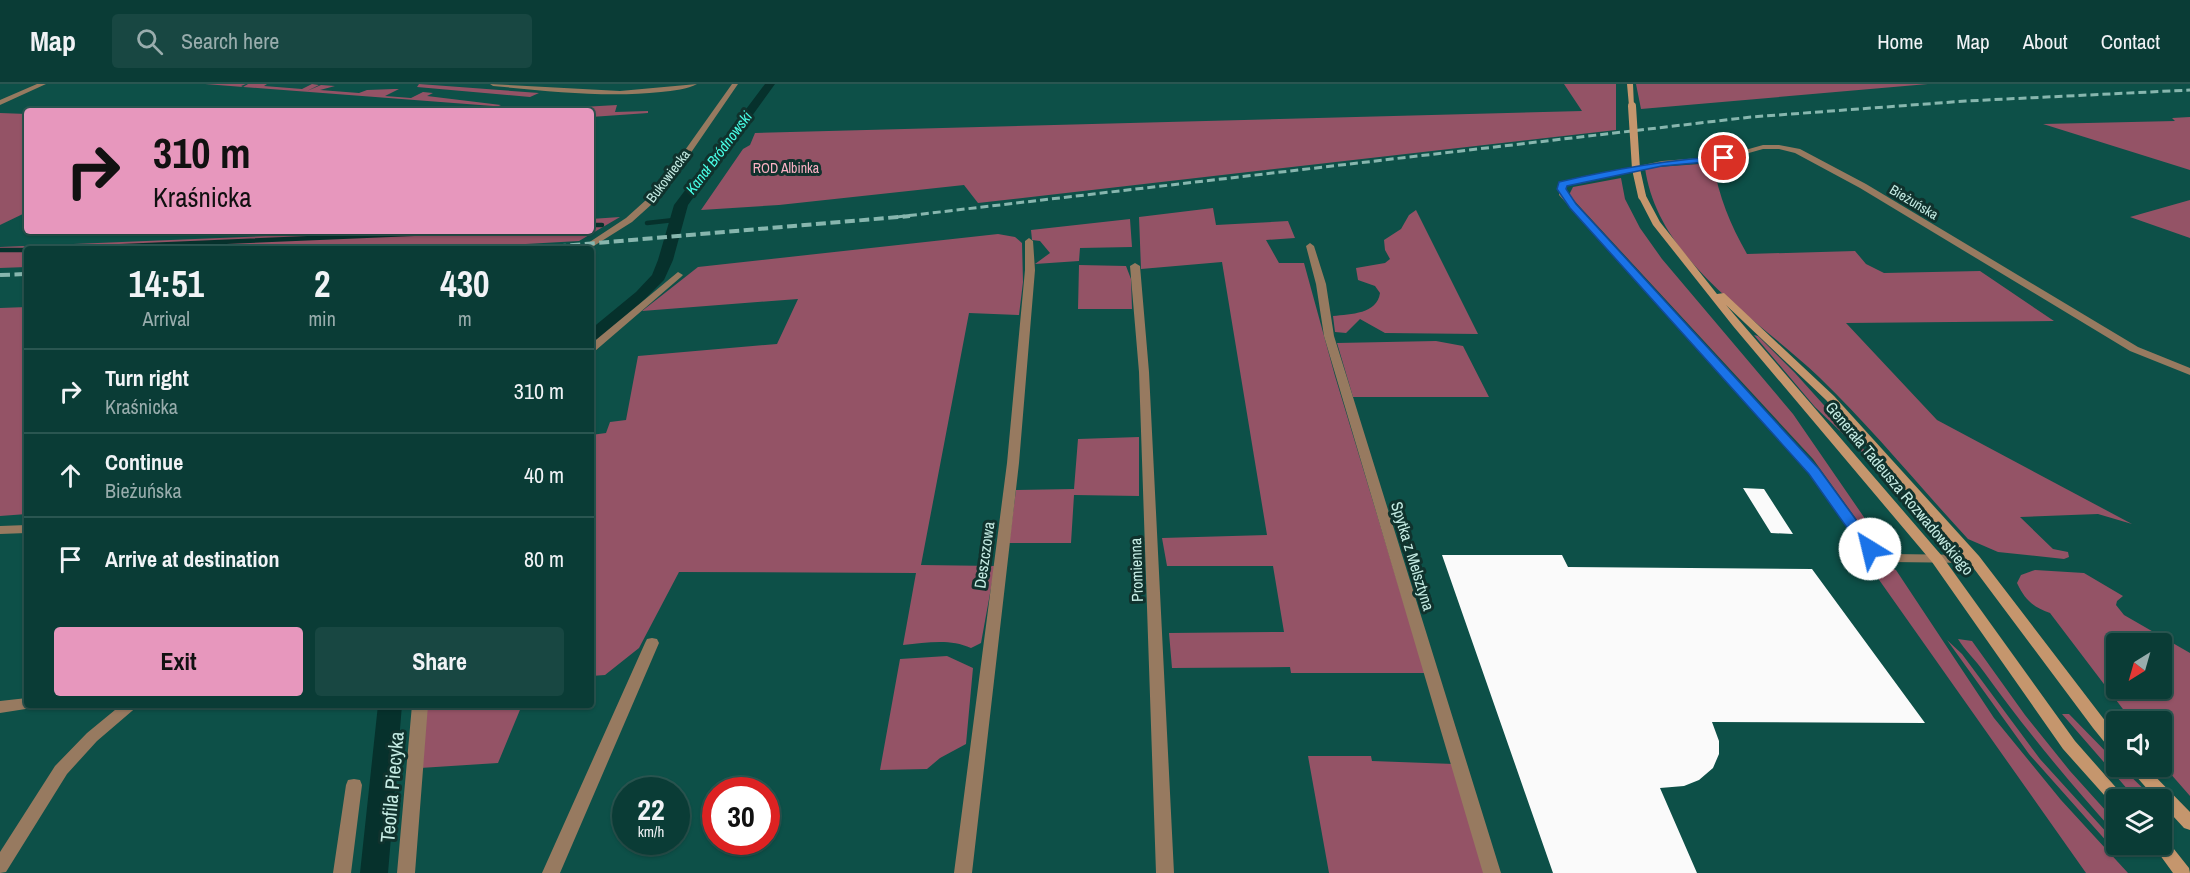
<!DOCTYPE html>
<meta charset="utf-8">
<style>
:root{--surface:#0a3c36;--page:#184742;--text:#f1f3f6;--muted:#99adad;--line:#2a5651;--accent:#e797bd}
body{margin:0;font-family:"Archivo Narrow",sans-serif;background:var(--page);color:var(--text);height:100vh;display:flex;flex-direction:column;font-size:22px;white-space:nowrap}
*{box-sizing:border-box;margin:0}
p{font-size:20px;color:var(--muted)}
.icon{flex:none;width:33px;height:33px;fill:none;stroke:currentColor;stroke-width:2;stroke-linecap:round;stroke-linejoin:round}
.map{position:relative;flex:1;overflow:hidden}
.side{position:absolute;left:24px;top:162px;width:570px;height:462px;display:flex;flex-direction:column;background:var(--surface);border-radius:6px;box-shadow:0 2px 4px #0004,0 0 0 2px var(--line)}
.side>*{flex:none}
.top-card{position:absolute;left:24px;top:24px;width:570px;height:126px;border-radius:6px;box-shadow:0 2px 4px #0004,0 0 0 2px var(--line);background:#e797bd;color:#111;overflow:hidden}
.needle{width:39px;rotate:217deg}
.tools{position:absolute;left:2106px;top:549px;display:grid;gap:12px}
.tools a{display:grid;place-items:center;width:66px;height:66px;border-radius:6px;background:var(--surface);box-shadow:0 2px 4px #0004,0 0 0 2px var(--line);font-size:30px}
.speed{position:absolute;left:612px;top:693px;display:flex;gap:12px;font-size:30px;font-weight:700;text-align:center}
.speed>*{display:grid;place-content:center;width:78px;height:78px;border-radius:50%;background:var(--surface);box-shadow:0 2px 4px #0004,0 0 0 2px var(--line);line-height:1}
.speed small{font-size:15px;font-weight:400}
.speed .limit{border:9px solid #d22;background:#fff;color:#111}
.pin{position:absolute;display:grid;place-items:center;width:51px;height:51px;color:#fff;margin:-26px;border:3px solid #fff;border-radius:50%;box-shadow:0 2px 6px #0007}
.me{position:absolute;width:66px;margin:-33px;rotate:324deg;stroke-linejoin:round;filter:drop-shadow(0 0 4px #0008)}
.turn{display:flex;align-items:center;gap:21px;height:126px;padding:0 30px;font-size:27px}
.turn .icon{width:78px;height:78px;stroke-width:2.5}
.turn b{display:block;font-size:42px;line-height:51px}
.eta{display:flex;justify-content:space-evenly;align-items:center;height:102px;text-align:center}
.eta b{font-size:36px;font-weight:700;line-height:42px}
.action{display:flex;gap:12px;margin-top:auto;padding:12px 30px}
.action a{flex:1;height:69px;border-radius:6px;background:var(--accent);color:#111;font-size:24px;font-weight:700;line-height:69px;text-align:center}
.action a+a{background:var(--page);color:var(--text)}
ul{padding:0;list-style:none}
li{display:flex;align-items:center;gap:18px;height:84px;padding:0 30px;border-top:2px solid var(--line)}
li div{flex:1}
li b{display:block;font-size:22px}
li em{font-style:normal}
header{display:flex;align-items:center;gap:36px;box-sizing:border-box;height:84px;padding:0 30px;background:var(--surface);border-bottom:2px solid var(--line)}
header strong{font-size:28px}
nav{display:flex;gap:33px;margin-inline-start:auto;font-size:21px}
.search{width:420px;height:54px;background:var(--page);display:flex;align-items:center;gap:15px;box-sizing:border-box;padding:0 21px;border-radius:6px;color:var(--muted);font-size:22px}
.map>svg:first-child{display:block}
.green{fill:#945366;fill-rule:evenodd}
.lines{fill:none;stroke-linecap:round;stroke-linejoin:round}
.stream{stroke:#06312c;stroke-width:4.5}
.canal{fill:#06312c;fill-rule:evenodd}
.building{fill:#fafafa}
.street{fill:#977a60;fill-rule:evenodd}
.secondary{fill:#c5966d;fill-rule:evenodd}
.rail-far1{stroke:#87b6ae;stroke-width:3;stroke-dasharray:8 4;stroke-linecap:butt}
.rail{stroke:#87b6ae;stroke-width:4;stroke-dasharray:10 4.5;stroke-linecap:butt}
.secondary-bridge{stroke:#c5966d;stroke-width:8}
.route{fill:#1a73e8;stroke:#114b97;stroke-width:1.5}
.labels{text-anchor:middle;stroke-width:6;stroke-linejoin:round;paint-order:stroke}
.far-park-label{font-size:14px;fill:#fab1c4;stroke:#10322d}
.far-street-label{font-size:14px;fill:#c5ebe3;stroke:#10322d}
.far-water-label{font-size:15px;font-style:italic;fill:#48fee6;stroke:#10322d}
.street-label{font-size:16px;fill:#c5ebe3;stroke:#10322d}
.near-street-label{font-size:20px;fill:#c5ebe3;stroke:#10322d}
</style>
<header>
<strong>Map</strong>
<div class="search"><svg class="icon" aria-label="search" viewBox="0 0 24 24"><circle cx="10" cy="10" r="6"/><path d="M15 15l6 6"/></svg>Search here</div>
<nav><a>Home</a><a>Map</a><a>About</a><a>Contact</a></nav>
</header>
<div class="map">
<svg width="2190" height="789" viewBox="0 0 2190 789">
<rect width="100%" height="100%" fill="#0d5048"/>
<path class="green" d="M205,0H246L241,2L243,3L248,0H267L264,2L302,5L312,0L319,1L307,7L321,1L335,2L320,6L359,9L367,6L394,5H399L385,12L411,14L423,8L433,9L427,12L501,21L487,27L493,22Z
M419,0L539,9L530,13L417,3Z
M1564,0H1616V46L978,119L964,101L779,121L701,126L743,65L750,61L755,49L1582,27Z
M1636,0H1928L1641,25Z
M617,21L615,28L648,27V29L591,33V27H581L582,23Z
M0,29L27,30V128L0,141Z
M2190,33V86L2043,40L2175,37L2172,34Z
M1713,79C1719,113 1730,140 1747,170L1855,167L1866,180L1884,189L1980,187L2054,237L1846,239L1937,336L2132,440L2098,430L2020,433L2053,465L2068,468L2069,473L2064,475L1998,468L1968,455C1918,401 1872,344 1819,293C1756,233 1658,177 1645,84Z
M1621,94L1625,115L1640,144L1662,175L1793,330L1879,455L1878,459L1873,458L1813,375L1569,111L1573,103Z
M2190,116V154L2130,133Z
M1213,124L1216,141L1288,137L1295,154L1266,156L1279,179H1304L1335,292L1425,589H1291L1290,583L1172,584L1169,549L1284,548L1273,482H1167L1162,454L1267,451L1222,178L1141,185L1139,133Z
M1416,126L1478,250L1385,249L1360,235L1346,249L1335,248L1333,232C1351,230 1377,230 1380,209L1375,202L1358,196L1356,184L1385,179L1390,175L1385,166L1384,156L1401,145L1409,131Z
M620,133L579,157L441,165H27V183L0,184V163L386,147H591V135Z
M1130,135L1132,163L1080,164L1079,177L1035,180L1050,169L1040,157L1032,156L1031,146Z
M998,150L1015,153L1022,159L1023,198L1019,231L969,229L921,481L995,482L981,559L971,564C949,554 926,559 903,561L916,489L679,488L639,564L605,591L591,592V351L606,349L610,338L626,336L638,272L777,260L798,215L642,227L698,183Z
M1079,181L1126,182L1131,195L1132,225H1078Z
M27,223V430L0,432V224Z
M1754,251L1758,252L1795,289L1930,439L1938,451H1935L1863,369L1815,323Z
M1436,257L1463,262L1489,313H1353L1337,259Z
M1139,353V412L1074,411L1071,459H1009L1016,406L1074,405L1078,355Z
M1870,483H1889L1896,486L1994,634L2061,716L2128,789H2086Z
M2035,486L2084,489L2123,512L2117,517L2116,521L2124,531L2190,569V712L2162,680V638L2132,637L2050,529C2033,523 2025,516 2017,499L2021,491ZM2116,560H2162V604H2116Z
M1958,555L1972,557L2025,631L2070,687L2116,738V750C2069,698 2025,645 1984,588C1976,576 1965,567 1958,555Z
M1947,556L1962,570L2040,675L2129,773L2117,769L2029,670Z
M947,572L973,584L966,660L940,674L927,685L880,686L900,575Z
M427,621H522L498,679L420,684Z
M2062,630H2069L2116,678V682L2121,683L2154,715H2136Z
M1308,672H1371L1372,677L1454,680L1485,789H1329Z"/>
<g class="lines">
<path class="stream" d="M647,139L674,136
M591,141H602
M54,165L480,147
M0,166H27"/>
<path class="canal" d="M765,0H775L688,121L673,176L664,196L636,224L597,256L591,258V245L636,208L652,191L658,176L674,121Z
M378,621H402L388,789H360Z"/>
</g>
<path class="building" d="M1743,404L1764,405L1793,450L1771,449Z
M1442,471H1562L1568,483L1812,485L1925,639L1712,638L1719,657V670L1713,684L1699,696L1684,702L1660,704L1697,789H1553Z"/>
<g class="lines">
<path class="street" d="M37,0H46L0,21V16Z
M490,0L620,7L697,0C688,5 673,7 661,8C605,14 549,7 493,2Z
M732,0H738L662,111L632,138L589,165H579L626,134L656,107Z
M1763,61H1779L1800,65L1866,100L2138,263L2190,284V291L2130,267L1860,104L1795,69L1779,65H1763L1724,76L1662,81L1567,102V111L1818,384L1875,462L1891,470L1974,471L1981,475L1974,479L1891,478L1876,475L1865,468L1810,390L1559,111V100L1563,98L1662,77L1724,72Z
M1029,154L1033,157L1035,186L1019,379L972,789H954L1007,379L1025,186V157Z
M1310,159L1314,162L1326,200L1334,252L1501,789H1483L1324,252L1316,200L1306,162Z
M1135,179L1140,182L1149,288L1174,789H1156L1139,288L1130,182Z
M678,188L683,191L681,193L595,267L591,268V260Z
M27,441V449L0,450V442Z
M652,554L657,555L659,559L560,789H542L645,559L647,555Z
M27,614V621H34L32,624L0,629V617Z
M121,621H139L97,657L67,690L6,788L0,789V768L55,682L87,649Z
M412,621H428L415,789H397Z
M354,695L360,696L362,701L351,789H333L346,701L348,696Z"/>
<path class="secondary" d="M1627,0H1633L1634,23L1629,22Z
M1639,110H1645L1660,138L1717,210L1724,209L1834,312L1979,472L2116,651V667L2110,665L2093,644L1969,478L1826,316L1726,221L1942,472L2075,657L2127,716H2116V722L2113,721L2063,665L1932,478L1733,242L1653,141L1638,112Z
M2127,682H2145L2190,728V746L2184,744L2162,720V716H2157Z
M2162,753L2166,755L2189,784L2190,789H2173L2152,760H2162Z"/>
<path class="rail-far1" d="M897,133L1751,33L1966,17L2190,6"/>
<path class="rail" d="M527,165L910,132
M0,191L27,190"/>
<path class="secondary-bridge" d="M1632,22L1636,85L1642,112"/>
</g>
<path class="route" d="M1724,72L1729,74L1727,76L1662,82L1567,102L1566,105L1576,120L1819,385L1875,462L1877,465L1875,469H1865L1809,390L1570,124L1557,105L1559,98C1614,85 1668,76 1724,72Z"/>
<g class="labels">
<g class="far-park-label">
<text x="786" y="89">ROD Albinka</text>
</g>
<g class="far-street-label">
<text transform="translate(668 92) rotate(-53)" y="5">Bukowiecka</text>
<text transform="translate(1914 118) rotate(31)" y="5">Bieżuńska</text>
</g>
<g class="far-water-label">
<text transform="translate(719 69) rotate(-53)" y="5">Kanał Bródnowski</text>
</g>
<g class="street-label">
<text transform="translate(1900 404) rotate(50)" y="6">Generała Tadeusza Rozwadowskiego</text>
<text transform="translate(984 471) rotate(-82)" y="6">Deszczowa</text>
<text transform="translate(1413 472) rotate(73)" y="6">Spytka z Melsztyna</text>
<text transform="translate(1136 486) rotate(-92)" y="6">Promienna</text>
</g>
<g class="near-street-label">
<text transform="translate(392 703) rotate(-85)" y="7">Teofila Piecyka</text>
</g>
</g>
</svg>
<div class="tools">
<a><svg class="needle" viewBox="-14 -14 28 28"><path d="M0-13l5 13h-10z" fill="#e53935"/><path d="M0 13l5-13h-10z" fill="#99adad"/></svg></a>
<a><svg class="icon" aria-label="sound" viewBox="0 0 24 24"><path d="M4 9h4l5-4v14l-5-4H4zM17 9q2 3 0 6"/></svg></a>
<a><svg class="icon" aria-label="layers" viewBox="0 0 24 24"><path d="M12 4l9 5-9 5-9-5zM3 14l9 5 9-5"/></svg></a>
</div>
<div class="speed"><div>22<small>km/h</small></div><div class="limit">30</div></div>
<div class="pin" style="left:1724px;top:74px;background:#d93025"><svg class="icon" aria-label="arrive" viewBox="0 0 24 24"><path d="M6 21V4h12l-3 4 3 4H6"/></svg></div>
<svg class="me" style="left:1870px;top:465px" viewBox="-20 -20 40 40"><circle r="19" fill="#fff"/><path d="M0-13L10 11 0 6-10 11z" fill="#1a73e8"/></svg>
<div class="top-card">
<div class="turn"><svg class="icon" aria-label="right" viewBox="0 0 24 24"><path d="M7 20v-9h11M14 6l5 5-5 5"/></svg><div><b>310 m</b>Kraśnicka</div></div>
</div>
<section class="side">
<div class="eta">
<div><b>14:51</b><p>Arrival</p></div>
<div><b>2</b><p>min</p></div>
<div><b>430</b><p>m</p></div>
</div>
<ul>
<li><svg class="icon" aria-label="right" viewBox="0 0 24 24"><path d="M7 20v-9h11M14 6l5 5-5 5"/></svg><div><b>Turn right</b><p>Kraśnicka</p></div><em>310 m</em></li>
<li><svg class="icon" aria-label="ahead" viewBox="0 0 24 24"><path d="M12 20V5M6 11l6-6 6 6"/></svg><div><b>Continue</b><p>Bieżuńska</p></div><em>40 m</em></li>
<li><svg class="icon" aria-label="arrive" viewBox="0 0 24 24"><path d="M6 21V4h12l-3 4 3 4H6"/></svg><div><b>Arrive at destination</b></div><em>80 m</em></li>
</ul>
<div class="action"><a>Exit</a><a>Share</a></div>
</section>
</div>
